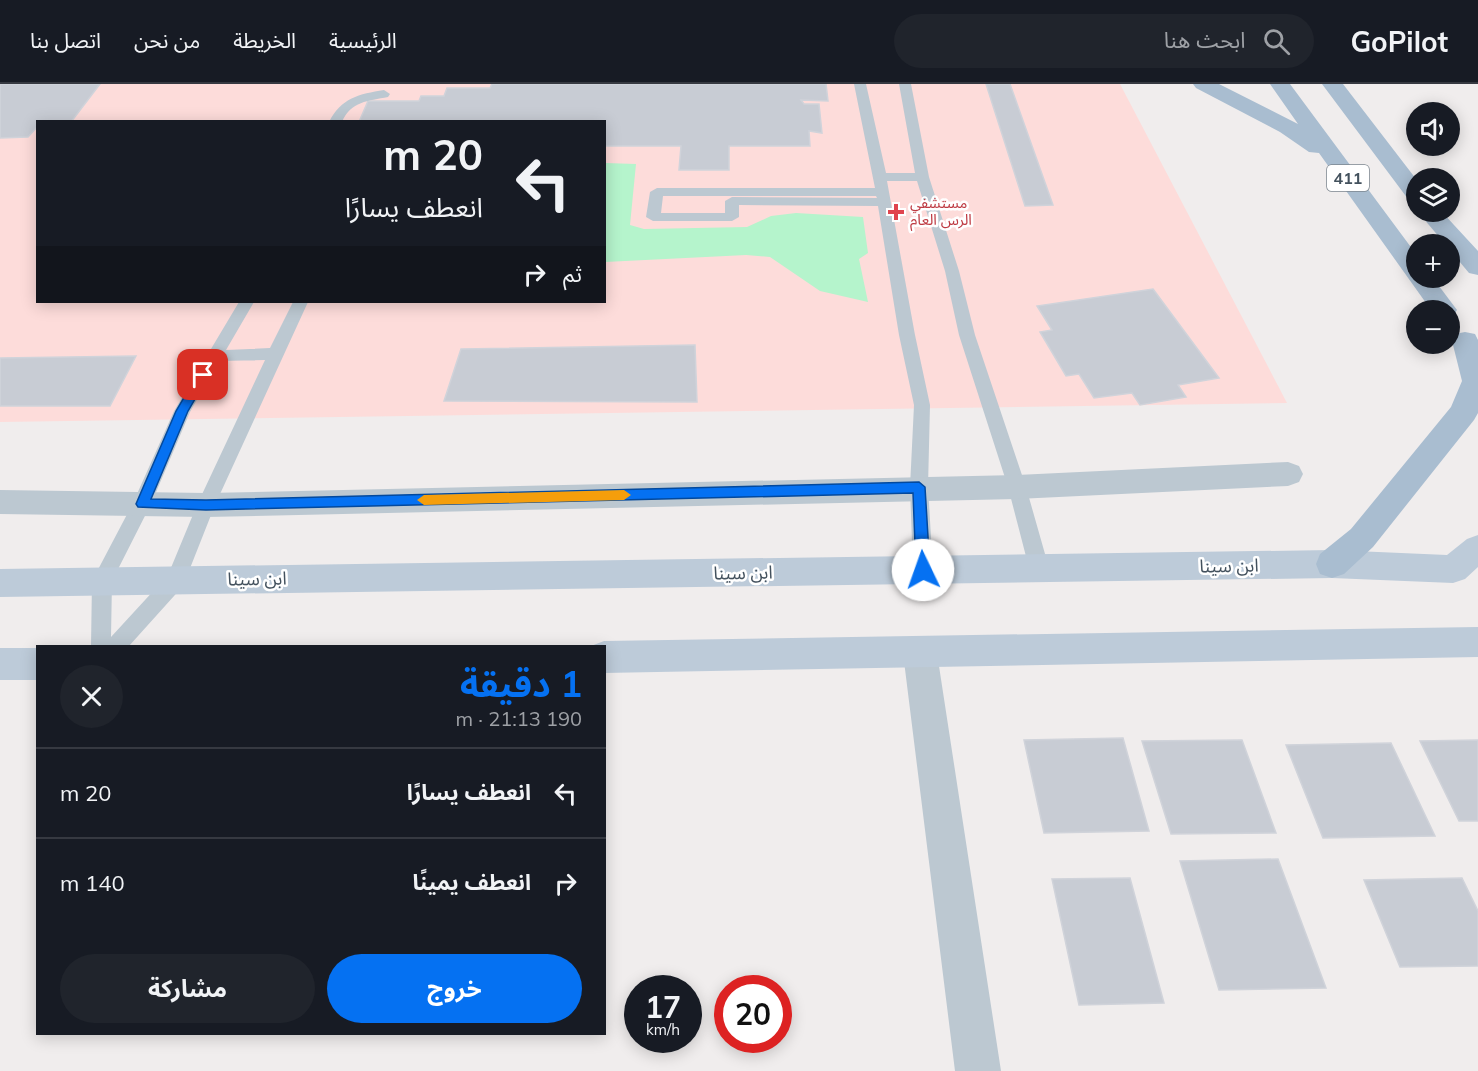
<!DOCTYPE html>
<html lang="ar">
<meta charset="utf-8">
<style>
:root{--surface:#171b24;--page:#20242c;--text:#f1f3f6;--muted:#9ea1a6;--line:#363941;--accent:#0571f2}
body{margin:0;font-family:Mulish,"Noto Sans Arabic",sans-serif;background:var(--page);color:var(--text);direction:rtl;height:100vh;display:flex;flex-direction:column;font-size:22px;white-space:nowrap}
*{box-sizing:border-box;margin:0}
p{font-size:20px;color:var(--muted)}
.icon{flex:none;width:33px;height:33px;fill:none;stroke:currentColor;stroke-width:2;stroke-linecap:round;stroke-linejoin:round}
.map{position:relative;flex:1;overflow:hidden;direction:ltr}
.drawer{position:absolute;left:36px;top:561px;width:570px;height:390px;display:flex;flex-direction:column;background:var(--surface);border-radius:0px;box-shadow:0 3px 15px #0003;direction:rtl}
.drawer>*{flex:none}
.top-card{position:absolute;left:36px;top:36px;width:570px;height:183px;border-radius:0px;box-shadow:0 3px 15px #0003;direction:rtl;background:#171b24;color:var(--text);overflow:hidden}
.controls{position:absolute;left:1406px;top:18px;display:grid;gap:12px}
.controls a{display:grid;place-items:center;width:54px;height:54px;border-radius:50%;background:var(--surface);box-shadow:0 3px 15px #0003;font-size:30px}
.speed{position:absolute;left:624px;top:891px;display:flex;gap:12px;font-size:30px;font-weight:700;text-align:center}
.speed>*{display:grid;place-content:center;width:78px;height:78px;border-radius:50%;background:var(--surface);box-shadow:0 3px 15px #0003;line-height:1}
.speed small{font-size:15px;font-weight:400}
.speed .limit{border:9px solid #d22;background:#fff;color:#111}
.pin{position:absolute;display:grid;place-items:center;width:51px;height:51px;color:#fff;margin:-26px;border-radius:12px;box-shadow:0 3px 9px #0006}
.me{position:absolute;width:66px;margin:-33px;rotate:357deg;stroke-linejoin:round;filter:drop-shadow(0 0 4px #0008)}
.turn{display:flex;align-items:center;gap:21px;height:126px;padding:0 24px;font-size:27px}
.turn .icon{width:78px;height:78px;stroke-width:2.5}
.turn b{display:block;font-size:42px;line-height:51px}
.then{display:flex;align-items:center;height:57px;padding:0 24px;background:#0003;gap:12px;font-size:22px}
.round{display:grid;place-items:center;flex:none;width:63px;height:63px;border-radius:32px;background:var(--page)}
.headline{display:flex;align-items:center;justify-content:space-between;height:102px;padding:0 24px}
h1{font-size:36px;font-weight:700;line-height:45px;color:var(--accent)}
.button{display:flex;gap:12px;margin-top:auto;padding:12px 24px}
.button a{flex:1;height:69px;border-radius:36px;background:var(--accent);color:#fff;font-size:24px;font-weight:700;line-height:69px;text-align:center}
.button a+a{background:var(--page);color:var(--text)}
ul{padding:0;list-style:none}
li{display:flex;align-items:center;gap:18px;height:90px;padding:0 24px;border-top:2px solid var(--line)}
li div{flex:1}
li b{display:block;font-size:22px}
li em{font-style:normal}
header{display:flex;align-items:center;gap:36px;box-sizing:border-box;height:84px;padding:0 30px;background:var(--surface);border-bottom:2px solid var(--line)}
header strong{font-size:28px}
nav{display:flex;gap:33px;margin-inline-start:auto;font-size:21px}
.search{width:420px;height:54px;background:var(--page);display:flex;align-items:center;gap:15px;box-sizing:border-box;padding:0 21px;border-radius:33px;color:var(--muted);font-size:22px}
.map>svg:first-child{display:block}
.medical{fill:#fddcda;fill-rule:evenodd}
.green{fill:#b5f4cc}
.building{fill:#c8ccd4;stroke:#d0d3da;stroke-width:1.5}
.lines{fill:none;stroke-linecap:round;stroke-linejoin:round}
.lane{fill:#bcc8d1;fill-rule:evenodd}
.street{fill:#bcc8d1;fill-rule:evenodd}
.secondary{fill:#bdcbd9;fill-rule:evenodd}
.primary{fill:#a9bdd0;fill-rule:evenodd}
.route{fill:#0571f2;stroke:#03499d;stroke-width:1.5}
.slow{fill:#f59e0b}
.health-dot{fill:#e0444e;stroke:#fff;stroke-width:2}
.labels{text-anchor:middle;stroke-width:5;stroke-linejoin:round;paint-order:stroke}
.far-health-label{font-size:15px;fill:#be3a42;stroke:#fff;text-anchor:start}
.shield{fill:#fff;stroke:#7b858e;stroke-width:1.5}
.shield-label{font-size:16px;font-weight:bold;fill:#43515d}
.street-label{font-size:18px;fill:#43515d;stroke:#fff}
</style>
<header>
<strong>GoPilot</strong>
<div class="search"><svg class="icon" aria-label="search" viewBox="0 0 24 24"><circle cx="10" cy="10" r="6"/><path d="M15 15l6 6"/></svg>ابحث هنا</div>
<nav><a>الرئيسية</a><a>الخريطة</a><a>من نحن</a><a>اتصل بنا</a></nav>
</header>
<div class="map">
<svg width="1478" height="987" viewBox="0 0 1478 987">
<rect width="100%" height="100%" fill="#f0eded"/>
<path class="medical" d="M0,0H1120L1287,319L0,338ZM38,38H604V218H38Z"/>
<path class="green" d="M605,79L636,80L630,141L644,145L747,143L771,132L796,129L863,133L868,169L859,175L868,218L820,207L770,173L746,171L605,178Z"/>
<path class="building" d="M0,0H100L71,38H38V42L28,53L0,54Z
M492,0H826L828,17L801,16L804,20H819L822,49L809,47L810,62H729V86H679L681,62H604V38H359L368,17H419L421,12H444L447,4H490Z
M986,0H1010L1053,121L1025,122Z
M1153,205L1219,294L1178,301L1186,313L1140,321L1132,309L1094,314L1079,290L1066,292L1040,248L1052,246L1037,222Z
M695,261L697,318L444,317L461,265Z
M136,272L110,322H0V274Z
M1123,654L1149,747L1044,749L1024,656Z
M1242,656L1276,749L1171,750L1142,657Z
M1478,656V737H1459L1420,657Z
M1391,659L1435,752L1323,754L1286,661Z
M1278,775L1326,904L1219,906L1180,777Z
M1130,794L1164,919L1079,921L1052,795Z
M1462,794L1478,827V882L1400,883L1364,796Z"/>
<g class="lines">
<path class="lane" d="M854,0H866L886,89H915L899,0H911L929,93L959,187L975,251L1026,403L1049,484L1046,490L1039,492L1032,490L1029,484L1008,403L959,251L945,187L917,97H887L915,251L930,321L928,403L933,486L930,492L923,494L916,492L913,486L910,403L914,321L899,251L878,122L739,121V133L732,137H653L646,133L650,108L657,104H875ZM663,112H876L877,114L732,113L725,117V129H661Z
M384,6L390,10L388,13C368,17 351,17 342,38H329C341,14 359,10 384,6Z
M239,218H254L226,266L270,264L293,218H308L215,421L183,502L129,562H91L92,497L133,419L174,327ZM265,276L197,421L168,491L111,553L112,497L151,420L190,328L219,277Z"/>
<path class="street" d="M1288,378L1299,382L1303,390L1299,398L1288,402L1017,415L206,433L0,430V406L206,409L1017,391Z
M920,553L932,558L937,569L1001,987H955L903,569L908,558Z"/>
<path class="secondary" d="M1478,451V483L1465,495L1453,499L1332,494L0,513V485L1332,466L1447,471L1467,455Z
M1478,543V573L604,589V562H591L604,557Z
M0,564H38V596H0Z"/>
<path class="primary" d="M1193,0H1219L1298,40L1270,0H1290L1416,170V194H1433L1457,226L1453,232L1449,233V226H1431L1319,69L1309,68L1280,48L1196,4Z
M1322,0H1343L1416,95V117L1408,115Z
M1418,128H1442L1478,167V191L1469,189L1449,165V160H1445Z
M1465,248L1475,250L1478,256V329L1474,336L1373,463L1344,490L1332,494L1320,490L1316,480L1320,470L1351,445L1451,323L1462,297L1452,257L1455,250Z"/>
</g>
<path class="route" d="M203,287L209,291L188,327L151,415L206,416L919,398L925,403L930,486L928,490H918L916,486L913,409L206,426L138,423L136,420L176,327L199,288Z"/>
<path class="slow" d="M624,406L631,411L624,416L424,421L417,416L424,411Z"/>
<path class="health-dot" d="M893 119h6v6h6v6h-6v6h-6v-6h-6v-6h6z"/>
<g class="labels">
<g class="far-health-label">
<text x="910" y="124">مستشفي<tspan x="910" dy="17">الرس العام</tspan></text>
</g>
<rect class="shield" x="1327" y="81" width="42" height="26" rx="4.5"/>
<g class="shield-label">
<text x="1348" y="100">411</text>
</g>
<g class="street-label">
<text transform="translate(1229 482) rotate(-1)" y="6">ابن سينا</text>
<text transform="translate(743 489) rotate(-1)" y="6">ابن سينا</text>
<text transform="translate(257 495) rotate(-1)" y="6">ابن سينا</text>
</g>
</g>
</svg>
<div class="controls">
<a><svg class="icon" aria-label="sound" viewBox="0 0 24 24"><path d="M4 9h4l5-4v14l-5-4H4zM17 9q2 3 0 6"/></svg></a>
<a><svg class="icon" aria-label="layers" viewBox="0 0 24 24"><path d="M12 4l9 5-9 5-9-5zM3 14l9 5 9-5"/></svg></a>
<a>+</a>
<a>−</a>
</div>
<div class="speed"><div>17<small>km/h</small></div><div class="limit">20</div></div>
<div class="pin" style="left:203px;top:291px;background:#d93025"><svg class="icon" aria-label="arrive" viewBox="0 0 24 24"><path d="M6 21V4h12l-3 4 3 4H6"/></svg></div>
<svg class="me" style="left:923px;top:486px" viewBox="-20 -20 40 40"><circle r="19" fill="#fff"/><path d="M0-13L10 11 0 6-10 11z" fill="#0571f2"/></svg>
<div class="top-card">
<div class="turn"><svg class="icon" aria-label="left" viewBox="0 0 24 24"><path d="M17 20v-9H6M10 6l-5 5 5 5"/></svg><div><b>20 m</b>انعطف يسارًا</div></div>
<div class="then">ثم<svg class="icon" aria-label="right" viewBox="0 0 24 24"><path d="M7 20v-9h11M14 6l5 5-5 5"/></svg></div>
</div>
<section class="drawer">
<div class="headline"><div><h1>1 دقيقة</h1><p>190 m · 21:13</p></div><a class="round"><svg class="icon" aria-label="close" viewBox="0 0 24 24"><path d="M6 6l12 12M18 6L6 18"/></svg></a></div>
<ul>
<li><svg class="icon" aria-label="left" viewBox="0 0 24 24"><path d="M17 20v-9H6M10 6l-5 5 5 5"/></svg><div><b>انعطف يسارًا</b></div><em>20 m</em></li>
<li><svg class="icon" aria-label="right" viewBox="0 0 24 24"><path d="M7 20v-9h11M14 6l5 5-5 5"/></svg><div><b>انعطف يمينًا</b></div><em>140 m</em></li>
</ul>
<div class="button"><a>خروج</a><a>مشاركة</a></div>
</section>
</div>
